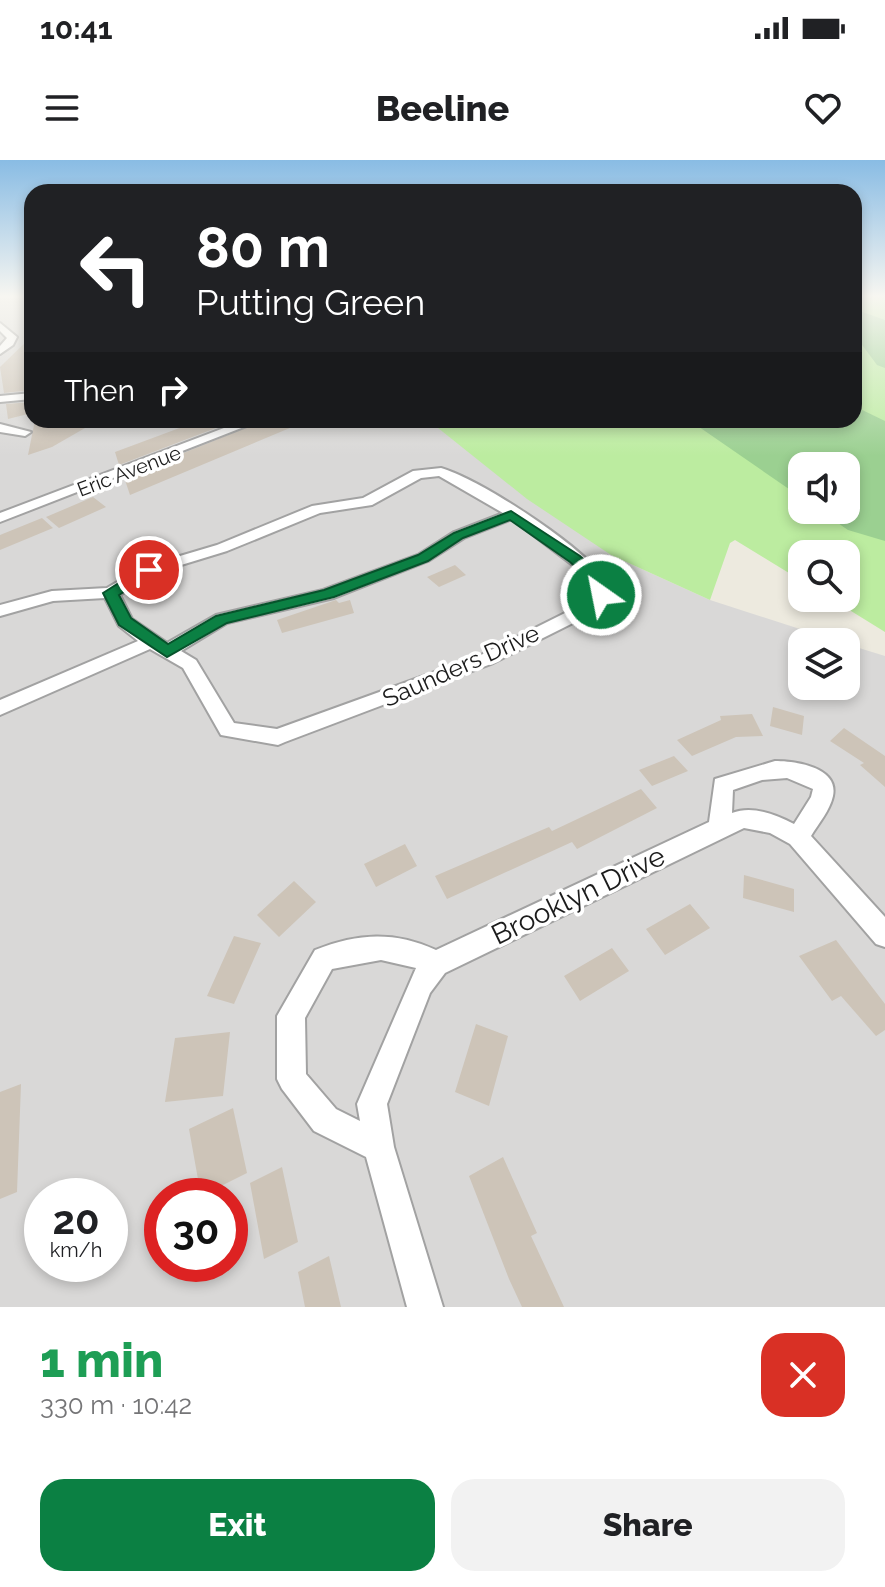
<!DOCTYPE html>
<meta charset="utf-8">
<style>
:root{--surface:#fff;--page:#f2f2f2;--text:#202124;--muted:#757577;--accent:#0b8043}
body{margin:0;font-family:Raleway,sans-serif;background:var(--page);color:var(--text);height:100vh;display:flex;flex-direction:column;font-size:30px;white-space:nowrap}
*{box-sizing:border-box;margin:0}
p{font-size:26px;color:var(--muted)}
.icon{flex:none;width:44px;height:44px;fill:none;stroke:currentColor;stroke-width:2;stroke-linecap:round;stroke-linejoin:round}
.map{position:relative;height:1147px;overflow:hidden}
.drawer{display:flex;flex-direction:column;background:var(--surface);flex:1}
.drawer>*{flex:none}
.guide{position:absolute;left:24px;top:24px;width:838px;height:244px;border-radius:24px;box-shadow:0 4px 12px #0003;background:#202124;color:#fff;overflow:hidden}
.buttons{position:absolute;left:788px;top:292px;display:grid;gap:16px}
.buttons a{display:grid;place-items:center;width:72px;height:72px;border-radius:16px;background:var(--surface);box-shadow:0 4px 12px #0003;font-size:40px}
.speed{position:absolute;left:24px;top:1018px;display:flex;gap:16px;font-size:40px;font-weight:700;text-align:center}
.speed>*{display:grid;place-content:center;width:104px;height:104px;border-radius:50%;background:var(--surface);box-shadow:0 4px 12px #0003;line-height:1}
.speed small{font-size:20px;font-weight:400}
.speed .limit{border:12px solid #d22;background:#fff;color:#111}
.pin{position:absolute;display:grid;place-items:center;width:68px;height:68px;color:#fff;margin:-34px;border:4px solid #fff;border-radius:50%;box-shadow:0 2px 8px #0007}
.me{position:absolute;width:88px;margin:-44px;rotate:327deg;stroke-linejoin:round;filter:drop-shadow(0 0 6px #0008)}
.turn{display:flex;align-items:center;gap:28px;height:168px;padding:0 40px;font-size:36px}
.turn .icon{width:104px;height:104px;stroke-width:2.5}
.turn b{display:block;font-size:56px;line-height:68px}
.then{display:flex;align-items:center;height:76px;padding:0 40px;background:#0003;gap:16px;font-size:30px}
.round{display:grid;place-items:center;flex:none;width:84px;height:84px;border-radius:24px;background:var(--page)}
.head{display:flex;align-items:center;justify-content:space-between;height:136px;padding:0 40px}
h1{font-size:48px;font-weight:800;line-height:60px;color:#1e9e55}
.action{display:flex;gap:16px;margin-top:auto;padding:16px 40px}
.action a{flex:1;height:92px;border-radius:24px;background:var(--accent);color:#fff;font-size:32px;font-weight:800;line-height:92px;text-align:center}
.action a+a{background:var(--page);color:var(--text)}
.status{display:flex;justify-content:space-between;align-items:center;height:56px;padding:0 40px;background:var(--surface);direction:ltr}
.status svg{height:22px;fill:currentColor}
header{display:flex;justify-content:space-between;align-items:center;height:104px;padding:0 40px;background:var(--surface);font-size:36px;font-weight:800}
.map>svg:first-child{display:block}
.residential{fill:#d9d8d7;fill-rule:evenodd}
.grass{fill:#bceca0;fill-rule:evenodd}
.forest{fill:#9bd091}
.building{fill:#cdc4b8}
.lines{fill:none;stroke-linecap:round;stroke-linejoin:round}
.minor-casing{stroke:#a2a2a2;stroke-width:4}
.minor{fill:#fff;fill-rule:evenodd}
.route{fill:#0b8043;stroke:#07532c;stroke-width:2}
.labels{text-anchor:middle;stroke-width:7;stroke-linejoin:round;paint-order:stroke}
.far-street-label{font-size:20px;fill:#1b1b1b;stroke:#fff}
.street-label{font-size:24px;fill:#1b1b1b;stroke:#fff}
.near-street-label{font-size:28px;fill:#1b1b1b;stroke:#fff}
</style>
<div class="status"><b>10:41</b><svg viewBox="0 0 49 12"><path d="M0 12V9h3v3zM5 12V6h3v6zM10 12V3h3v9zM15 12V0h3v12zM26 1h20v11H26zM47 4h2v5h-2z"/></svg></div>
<header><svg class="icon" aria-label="menu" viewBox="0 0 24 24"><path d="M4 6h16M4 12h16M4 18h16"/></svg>Beeline<svg class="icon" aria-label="heart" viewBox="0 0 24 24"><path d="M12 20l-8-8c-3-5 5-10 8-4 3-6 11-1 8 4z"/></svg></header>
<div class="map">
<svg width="885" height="1147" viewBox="0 0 885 1147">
<rect width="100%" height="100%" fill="#edeadf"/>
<path class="residential" d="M0,135H32V260H430L611,395L710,440L840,482H802V526H846V484L885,496V1147H0ZM42,1036H110V1104H42ZM162,1036H230V1104H162Z"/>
<path class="grass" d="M854,135H885V472L830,438H846V394H802V421L735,380L730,383L710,440L611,395L527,339L428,260H854ZM802,306H846V350H802Z"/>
<path class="forest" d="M854,149L885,160V208L877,205L854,174Z
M854,246L885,261V381L848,370L819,350H846V306H802V338L689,260H854Z"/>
<path class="building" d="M32,176V230L4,233L0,207Z
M32,242V253L8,259L6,244Z
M35,260H99L52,287L28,295Z
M201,260H237L119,305L115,292Z
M265,260H309L130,335L124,317Z
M93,337L106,347L59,368L46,357Z
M42,358L53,368L0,390V375Z
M455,405L466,415L439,427L427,417Z
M336,440L339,443L350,440L354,453L282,473L277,460Z
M773,547L804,556L802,575L770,566Z
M752,554L763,576L736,577L692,596L677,580L721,560L720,556Z
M844,568L885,596V627L860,605L864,603L830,581Z
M674,596L688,611L652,626L639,610Z
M641,629L657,648L577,689L572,682L447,739L435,716L549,667L552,671Z
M405,684L417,706L376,727L364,704Z
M744,715L794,729V752L743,738Z
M294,721L316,742L279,777L257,755Z
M690,744L710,768L665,795L646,769Z
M234,776L261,783L234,844L207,836Z
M836,780L885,844V870L876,876L841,836L832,841L799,796Z
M612,788L629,811L580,841L564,816Z
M476,864L508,876L489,946L455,932Z
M230,872L223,936L165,942L175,878Z
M21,924L17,1032L0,1039V932Z
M233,948L247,1013L201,1036L189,969Z
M503,997L537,1073L531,1076L564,1147H522L509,1119L469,1016Z
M282,1007L298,1082L264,1099L250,1023Z
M329,1096L341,1147H305L298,1112Z"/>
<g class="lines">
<defs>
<path id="minor" d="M0,163L17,177L13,185L0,194V186L7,178L0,171Z
M32,233V239L0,242V236Z
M245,260H262L0,362V353Z
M0,264L31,272L25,276L0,272Z
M441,308C481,320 572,380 599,412C605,419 607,427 609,435L595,452L491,504L285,582L278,585L221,575L183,508L150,489L0,555V540L138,481L119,466L105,438L53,441L0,456V445L52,431L107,428L143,407L217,385L312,346L363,338L413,311ZM439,316L503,353L454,372L418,395L323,430L216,455L167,483L132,459L120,435L155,413L227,391L320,353L372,345L421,318ZM512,359L579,410L588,419L593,434L583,444L479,496L277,569L234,563L196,500L181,491L227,463L334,438L428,401L464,378Z
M775,601C795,601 839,607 833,636C830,650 819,663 811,676L885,757V787L876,784L790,684L770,673L744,668L445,813L430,833L387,944L394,987L443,1147H407L366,997L314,971L282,929L277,919V856L315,790C357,773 395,771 436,790L709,662L715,619ZM787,618L813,629L811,637L794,664C775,654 752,645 732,653L733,630L762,620ZM381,800L416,808L357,944L360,961L336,949L306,914L305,858L332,809Z"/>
</defs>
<use href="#minor" class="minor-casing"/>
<use href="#minor" class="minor"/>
</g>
<linearGradient id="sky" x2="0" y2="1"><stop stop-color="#89bce4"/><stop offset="0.46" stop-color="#f7f6f1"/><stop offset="1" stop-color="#f7f6f1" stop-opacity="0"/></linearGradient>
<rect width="885" height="296" fill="url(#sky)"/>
<path class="route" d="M511,351L580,396L601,415L608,435L606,438H595L589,419L570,402L510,360L463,378L428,401L334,437L227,463L167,497L119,465L103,433L144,407H154V413L119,435L131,458L168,484L216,456L324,430L418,395L454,373Z"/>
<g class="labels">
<g class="far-street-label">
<text transform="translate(129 311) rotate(-21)" y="7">Eric Avenue</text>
</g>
<g class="street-label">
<text transform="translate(461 506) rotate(-24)" y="8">Saunders Drive</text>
</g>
<g class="near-street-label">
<text transform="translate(578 735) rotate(-26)" y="10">Brooklyn Drive</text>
</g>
</g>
</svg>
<div class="buttons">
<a><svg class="icon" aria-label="sound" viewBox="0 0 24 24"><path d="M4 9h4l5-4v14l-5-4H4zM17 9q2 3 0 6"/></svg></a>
<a><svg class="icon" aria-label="search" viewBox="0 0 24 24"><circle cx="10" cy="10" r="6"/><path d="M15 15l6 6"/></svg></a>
<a><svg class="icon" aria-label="layers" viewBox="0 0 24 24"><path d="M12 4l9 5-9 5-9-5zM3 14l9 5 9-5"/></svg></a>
</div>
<div class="speed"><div>20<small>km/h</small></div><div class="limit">30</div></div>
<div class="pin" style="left:149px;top:410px;background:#d93025"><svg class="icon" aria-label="arrive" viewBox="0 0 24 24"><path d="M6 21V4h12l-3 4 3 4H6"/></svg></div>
<svg class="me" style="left:601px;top:435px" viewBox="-20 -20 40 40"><circle r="17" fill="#0b8043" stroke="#fff" stroke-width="3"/><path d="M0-11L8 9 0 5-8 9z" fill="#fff"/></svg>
<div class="guide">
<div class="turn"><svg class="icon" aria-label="left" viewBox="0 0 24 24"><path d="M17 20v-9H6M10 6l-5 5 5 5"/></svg><div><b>80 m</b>Putting Green</div></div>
<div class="then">Then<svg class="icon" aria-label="right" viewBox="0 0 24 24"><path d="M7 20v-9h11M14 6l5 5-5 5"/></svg></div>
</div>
</div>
<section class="drawer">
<div class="head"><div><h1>1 min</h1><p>330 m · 10:42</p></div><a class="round" style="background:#d93025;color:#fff"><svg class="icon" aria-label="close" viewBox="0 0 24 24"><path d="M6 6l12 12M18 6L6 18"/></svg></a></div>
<div class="action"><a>Exit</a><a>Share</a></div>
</section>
